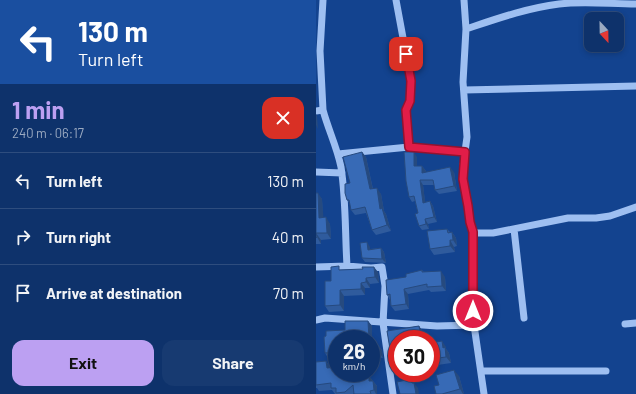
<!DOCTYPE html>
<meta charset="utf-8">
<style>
:root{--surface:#0e326b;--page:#173a71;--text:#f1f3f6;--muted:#9baac1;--line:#2e4d7e;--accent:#bca0f2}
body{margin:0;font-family:Barlow,sans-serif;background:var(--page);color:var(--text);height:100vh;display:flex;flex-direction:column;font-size:15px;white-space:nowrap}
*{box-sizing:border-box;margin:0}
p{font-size:13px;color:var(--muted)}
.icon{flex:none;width:22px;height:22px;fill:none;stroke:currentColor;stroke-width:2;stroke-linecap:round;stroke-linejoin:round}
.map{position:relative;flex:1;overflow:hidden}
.panel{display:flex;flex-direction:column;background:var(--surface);width:316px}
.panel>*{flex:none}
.banner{background:#1a4fa0;color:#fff;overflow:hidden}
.needle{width:26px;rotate:158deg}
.controls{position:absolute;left:268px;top:12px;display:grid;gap:8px}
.controls a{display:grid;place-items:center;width:40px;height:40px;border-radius:8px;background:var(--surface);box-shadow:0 2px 6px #0003,0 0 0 1px var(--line);font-size:20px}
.speed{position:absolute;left:12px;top:330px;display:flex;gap:8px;font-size:20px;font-weight:700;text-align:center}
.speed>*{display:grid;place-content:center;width:52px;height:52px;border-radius:50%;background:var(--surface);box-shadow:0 2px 6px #0003,0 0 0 1px var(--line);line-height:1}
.speed small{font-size:10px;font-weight:400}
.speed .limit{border:6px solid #d22;background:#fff;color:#111}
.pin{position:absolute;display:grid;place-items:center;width:34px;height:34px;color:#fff;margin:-17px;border-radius:8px;box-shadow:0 2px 6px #0006}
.me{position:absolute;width:44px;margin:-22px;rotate:0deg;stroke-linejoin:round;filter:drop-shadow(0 0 3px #0008)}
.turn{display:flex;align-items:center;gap:14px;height:84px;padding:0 12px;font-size:18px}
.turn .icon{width:52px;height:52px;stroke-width:2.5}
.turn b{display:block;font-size:28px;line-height:34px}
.round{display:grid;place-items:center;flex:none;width:42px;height:42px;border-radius:12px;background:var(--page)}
.head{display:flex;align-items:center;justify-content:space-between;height:68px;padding:0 12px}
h1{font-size:24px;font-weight:700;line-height:30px;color:var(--accent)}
.cta{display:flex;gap:8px;margin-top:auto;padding:8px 12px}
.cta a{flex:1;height:46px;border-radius:12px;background:var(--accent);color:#111;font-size:16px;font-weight:700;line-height:46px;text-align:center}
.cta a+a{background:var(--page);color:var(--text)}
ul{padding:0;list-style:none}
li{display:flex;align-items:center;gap:12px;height:56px;padding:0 12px;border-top:1px solid var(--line)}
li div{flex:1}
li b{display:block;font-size:15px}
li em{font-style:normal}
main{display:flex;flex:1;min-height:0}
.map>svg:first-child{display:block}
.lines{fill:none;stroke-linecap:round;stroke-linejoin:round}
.minor{stroke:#9ebff1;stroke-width:7}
.wall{fill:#2f5b9d}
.shaded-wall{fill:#264a7f}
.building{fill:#376ab6;stroke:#264a7f}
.route-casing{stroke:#92132f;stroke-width:10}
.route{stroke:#e11d48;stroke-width:7}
</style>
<main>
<section class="panel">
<div class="banner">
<div class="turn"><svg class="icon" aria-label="left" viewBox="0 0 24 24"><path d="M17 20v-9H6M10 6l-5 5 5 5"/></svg><div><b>130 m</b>Turn left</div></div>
</div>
<div class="head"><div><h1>1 min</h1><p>240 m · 06:17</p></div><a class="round" style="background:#d93025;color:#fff"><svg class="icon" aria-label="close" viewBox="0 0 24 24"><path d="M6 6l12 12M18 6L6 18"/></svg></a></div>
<ul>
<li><svg class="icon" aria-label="left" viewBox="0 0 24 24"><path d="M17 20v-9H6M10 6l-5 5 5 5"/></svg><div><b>Turn left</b></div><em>130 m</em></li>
<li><svg class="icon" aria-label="right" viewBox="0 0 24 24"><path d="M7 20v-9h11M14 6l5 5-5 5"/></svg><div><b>Turn right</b></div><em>40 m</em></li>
<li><svg class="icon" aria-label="arrive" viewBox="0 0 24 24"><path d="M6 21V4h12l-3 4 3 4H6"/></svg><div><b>Arrive at destination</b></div><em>70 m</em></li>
</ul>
<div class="cta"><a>Exit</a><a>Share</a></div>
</section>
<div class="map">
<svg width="320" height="394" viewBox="0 0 320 394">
<rect width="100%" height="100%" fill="#13438f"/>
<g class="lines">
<path class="minor" d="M148,0L150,29L147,82L151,137L147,166V179L152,206L154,222L157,233L158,325L168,394
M150,29C180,19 211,8 243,4C268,1 294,4 320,4
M148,90L320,86
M7,110L4,51L7,0
M0,111L7,110C12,129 21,147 25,167C30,199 29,233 31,266
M93,147L149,152
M22,154L93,147L90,110L94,101L95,81L80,0
M0,172L26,173
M198,229L208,318
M157,233H177L252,218H280L294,216L320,207
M0,267L31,266L55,268L66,267L69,286L67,323L77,394
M0,320L9,318L121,326L158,325
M309,324L320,323
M165,371H290"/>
</g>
<path class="wall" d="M46,152L50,157L57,189L65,194L68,211L70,214L75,231L60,235L56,230L50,213L39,215L35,210L34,204L31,200L34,183Z
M101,157V166H106L110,171V172H138L141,191L123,194L119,190L118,185H107L109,202L114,201L117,206L121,222L112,224L113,229L106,230L103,226L102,213L99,201L96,202L93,197Z
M0,193L6,199L7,218L14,224L15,239L5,240V244H0Z
M131,229L134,232H136L140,238L141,246L138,247L139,252L118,255L114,249Z
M54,247V249L65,248L68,252L70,263L49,262L46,258Z
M25,270L62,272L63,283L54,284V288H49V295L28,296V311L13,312L9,306L15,281Z
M106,270L108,272L129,277L130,291L115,292L113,290L92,294L93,309L79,311L75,306L74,300L71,295L90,277Z
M29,321H52L56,326V341H58L60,344L62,345L66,350L67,358L60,357L59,360H55V339H21V358H12L9,353L8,337L10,336V331L29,330Z
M103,326L107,332L108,339H81V361L79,360L75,355L71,331Z
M115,343L130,347V349L133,353L135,363L115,366Z
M10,361L14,367L37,377L53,376L61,386V394H38V393L37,394H19L16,390L3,391L1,388H0V362Z
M143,376L148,394H120L123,385Z"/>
<path class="shaded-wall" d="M0,114L1,116L2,129L0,125Z
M46,152L50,157L58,195L54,189Z
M98,152L101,157V171L98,166Z
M106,166L110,171V178L106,173Z
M134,167L138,172L141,191L138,186Z
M104,180L107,185L110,208L107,203Z
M61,188L65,194L68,211L70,214L75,231L71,225L64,209Z
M2,193L6,199L8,224L3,218Z
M114,201L117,206L121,222L118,217Z
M10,217L14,224L15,239L11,233Z
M109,219L112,224L113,229L110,224Z
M136,232L140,238L141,246L137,240Z
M0,233L5,240V244L1,237Z
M134,240L138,247L139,252L134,246Z
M51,242L54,247L55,254L52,250Z
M65,248L68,252L70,263L66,259Z
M58,267L62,272L63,283L59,277Z
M125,271L129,277L130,291L126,286Z
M50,278L54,284V288L50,282Z
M45,283L49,288V295L45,289Z
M88,289L92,294L93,309L90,304Z
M24,290L28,296V311L24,305Z
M52,321L56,326V346L55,344V339H53Z
M103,326L107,332L108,339H105Z
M126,341L130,347V349L133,353L135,363L130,357L127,348Z
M62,345L66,350L67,358L63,352Z
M56,352L60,357L59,360L55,355Z
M10,361L14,367L15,373L11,368Z
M138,370L143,376L148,394H147L144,389Z
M33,373H37L38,383L34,378Z
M53,376L61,386V394H60L58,390L53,381Z
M95,379L102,388L103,394H100L96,383Z"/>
<path class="building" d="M46,152L54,189L61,188L64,209L66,208L71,225L56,230L49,207L35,210L33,200H31L29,193V184L34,183L27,157Z
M88,152H98V166H106V173L134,167L138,186L119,190L117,180H104L107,203L114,201L118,217L109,219L110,224L103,226L99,214L102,213L98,196L93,197L90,181Z
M0,193H2L3,218L10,217L11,233H0L1,237L0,238Z
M131,229L132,233L136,232L137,240H134V246L114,249L111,231Z
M51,242L52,250L65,248L66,259L46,258L44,243Z
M23,266V270L47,269L46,267H58L59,277L50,278V282L45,283V289L24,290V305L9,306V281H15V267Z
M106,270V272L125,271L126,286L111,287V284L88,289L90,304L75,306L74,294L71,295L70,280L90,277V274Z
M29,321H52L53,339H21V352L9,353L8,337L10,336V331L29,330Z
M103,326L105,339H81V355H75L71,331Z
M55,341H58V344L62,345L63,352H56L55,355Z
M126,341L127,348L129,347L130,357L115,359V343Z
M10,361L11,368L21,367V373H33L34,378L53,376V381H57L58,390L54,391L55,394H38L37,385L29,392L20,393V388H15V383L0,385V362Z
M138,370L144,389L126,394H120L118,386L123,385L120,375Z
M95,379L96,383H98L100,394H84L81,382Z"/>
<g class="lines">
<defs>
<path id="route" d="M90,54L95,81L94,101L90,110L93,147L149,152L147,179L152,206L154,222L157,232V311"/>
</defs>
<use href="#route" class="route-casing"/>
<use href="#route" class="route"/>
</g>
</svg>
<div class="controls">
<a><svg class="needle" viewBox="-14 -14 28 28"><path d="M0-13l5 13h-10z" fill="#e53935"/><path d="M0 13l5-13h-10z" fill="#9baac1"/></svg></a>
</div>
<div class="speed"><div>26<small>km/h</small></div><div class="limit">30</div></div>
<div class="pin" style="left:90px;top:54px;background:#d93025"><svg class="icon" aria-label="arrive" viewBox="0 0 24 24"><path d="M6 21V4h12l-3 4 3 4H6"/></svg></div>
<svg class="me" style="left:157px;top:311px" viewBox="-20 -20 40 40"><circle r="17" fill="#e11d48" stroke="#fff" stroke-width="3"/><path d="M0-11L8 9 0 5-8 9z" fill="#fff"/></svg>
</div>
</main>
